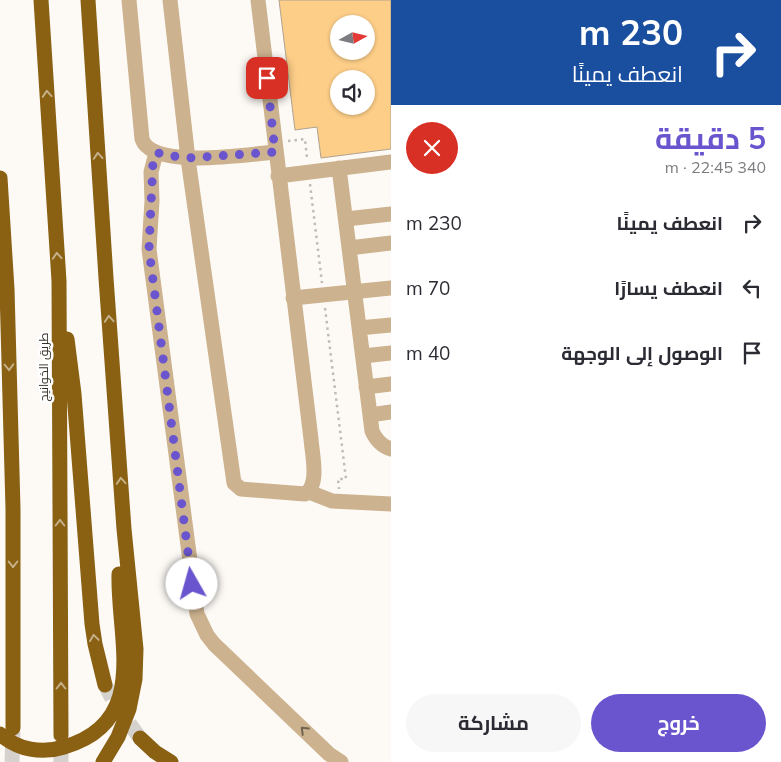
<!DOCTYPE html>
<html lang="ar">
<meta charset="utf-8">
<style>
:root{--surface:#fff;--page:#f7f7f7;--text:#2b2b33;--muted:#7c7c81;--accent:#6a55ce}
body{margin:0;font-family:Mulish,Cairo,sans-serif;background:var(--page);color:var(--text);direction:rtl;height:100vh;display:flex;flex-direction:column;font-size:19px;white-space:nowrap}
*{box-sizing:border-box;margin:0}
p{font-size:16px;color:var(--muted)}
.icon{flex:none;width:28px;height:28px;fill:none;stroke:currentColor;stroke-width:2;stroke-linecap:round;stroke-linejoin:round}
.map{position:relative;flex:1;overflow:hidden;direction:ltr}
.details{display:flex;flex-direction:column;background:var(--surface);width:390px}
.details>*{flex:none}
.hud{background:#1a4fa0;color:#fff;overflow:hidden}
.needle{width:32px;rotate:82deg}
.tools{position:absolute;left:330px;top:15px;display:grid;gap:10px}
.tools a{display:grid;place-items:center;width:45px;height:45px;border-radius:50%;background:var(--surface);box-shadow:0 1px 4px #0004;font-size:25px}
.pin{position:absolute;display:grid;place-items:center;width:42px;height:42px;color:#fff;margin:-21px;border-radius:10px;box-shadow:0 2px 8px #0006}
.me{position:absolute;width:55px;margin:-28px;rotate:353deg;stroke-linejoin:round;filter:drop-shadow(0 0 4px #0008)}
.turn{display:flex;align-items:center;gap:18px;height:105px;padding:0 15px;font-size:22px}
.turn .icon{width:65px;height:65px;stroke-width:2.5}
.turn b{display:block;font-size:35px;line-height:42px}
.round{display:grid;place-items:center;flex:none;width:52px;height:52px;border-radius:26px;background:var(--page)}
.headline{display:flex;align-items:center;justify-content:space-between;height:85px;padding:0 15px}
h1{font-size:30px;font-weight:700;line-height:38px;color:var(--accent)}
.button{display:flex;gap:10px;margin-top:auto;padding:10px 15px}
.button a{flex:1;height:58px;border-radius:30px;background:var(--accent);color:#fff;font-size:20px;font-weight:700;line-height:58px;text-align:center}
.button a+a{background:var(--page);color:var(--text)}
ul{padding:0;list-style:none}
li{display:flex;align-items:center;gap:15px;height:65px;padding:0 15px}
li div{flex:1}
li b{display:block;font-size:19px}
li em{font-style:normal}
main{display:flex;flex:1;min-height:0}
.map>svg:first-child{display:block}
.building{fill:#fdce88;stroke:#afa28e;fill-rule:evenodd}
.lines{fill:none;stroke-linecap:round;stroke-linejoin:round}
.highway-tunnel{stroke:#d5d2cd;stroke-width:15;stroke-dasharray:15 8;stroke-linecap:butt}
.path{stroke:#bfbbb6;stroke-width:2.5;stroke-dasharray:2.5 4;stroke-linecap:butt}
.minor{stroke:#ccb28e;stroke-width:15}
.highway{stroke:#8a6012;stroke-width:15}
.oneway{stroke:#c4b088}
.oneway2{stroke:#726451}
.route{stroke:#6a55ce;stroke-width:9;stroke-dasharray:0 16.2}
.labels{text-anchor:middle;stroke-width:5;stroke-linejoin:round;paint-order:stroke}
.street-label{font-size:12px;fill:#363028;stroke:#fff}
</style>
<main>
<section class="details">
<div class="hud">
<div class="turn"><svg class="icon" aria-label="right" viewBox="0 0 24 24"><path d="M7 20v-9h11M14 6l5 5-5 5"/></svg><div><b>230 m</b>انعطف يمينًا</div></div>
</div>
<div class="headline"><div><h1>5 دقيقة</h1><p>340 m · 22:45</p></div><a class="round" style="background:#d93025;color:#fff"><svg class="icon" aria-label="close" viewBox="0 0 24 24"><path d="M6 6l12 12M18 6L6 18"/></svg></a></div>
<ul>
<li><svg class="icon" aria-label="right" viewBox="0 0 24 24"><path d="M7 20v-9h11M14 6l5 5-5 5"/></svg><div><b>انعطف يمينًا</b></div><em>230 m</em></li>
<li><svg class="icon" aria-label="left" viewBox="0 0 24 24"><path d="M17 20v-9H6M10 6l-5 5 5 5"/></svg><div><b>انعطف يسارًا</b></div><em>70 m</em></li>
<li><svg class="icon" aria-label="arrive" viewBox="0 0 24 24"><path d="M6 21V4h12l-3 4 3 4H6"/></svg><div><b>الوصول إلى الوجهة</b></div><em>40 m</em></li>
</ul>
<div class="button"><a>خروج</a><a>مشاركة</a></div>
</section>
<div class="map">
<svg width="391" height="762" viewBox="0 0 391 762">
<rect width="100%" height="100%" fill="#fdfaf6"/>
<path class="building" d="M279,0H391V149L321,158L317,127L295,130ZM339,24H366V51H339ZM339,79H366V106H339Z"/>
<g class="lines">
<path class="highway-tunnel" d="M105,685L115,704L140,738
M12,762L13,732
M61,762V736"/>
<path class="path" d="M288,141L305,139L307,158
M310,184L322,283
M325,308L346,479H338L339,489"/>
<path class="minor" d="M129,0L142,139C152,170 249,154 275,152
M170,0L188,159L234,483L241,489L305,494C320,485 312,454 311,439L258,0
M156,153L151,172L152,201L149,249L197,614L207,635L214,644L329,754L341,762
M339,168L372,431C376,440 381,446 391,449
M278,176L391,162
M346,219L391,214
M349,248L391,243
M293,298L391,288
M359,328L391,325
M363,356L391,353
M366,387L391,384
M370,415L391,412
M309,492L332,501L391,504"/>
<path class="highway" d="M41,0L59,281L61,735
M88,0L106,278L124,529L136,649L135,679L129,709L118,737L103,762
M0,178L7,289L13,509V728
M67,339L74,394L92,624L95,644L105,685
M0,734C18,750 42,754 64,747C151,722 117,638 119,574
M140,738L155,752L171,762"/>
</g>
<defs><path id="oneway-chevron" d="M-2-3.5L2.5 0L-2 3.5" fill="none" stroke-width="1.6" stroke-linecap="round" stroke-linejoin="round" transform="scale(1.25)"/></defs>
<g class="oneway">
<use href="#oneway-chevron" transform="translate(47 94) rotate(-94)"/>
<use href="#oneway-chevron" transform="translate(98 156) rotate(-94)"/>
<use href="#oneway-chevron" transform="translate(57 256) rotate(-94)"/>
<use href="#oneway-chevron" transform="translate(109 319) rotate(-94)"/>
<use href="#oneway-chevron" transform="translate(9 367) rotate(88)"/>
<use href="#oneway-chevron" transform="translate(121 481) rotate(-94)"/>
<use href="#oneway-chevron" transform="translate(60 523) rotate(-90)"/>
<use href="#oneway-chevron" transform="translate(13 564) rotate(90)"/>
<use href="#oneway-chevron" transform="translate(94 638) rotate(-98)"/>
<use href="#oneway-chevron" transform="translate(61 686) rotate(-90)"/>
</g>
<use class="oneway2" href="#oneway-chevron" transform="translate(304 730) rotate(-136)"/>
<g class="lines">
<path class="route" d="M192,584L149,249L153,161L156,153C167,153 176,158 188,158L275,152L267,78"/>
</g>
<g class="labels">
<g class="street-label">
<text transform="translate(44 367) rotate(-90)" y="4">طريق الخوانيج</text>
</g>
</g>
</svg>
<div class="tools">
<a><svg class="needle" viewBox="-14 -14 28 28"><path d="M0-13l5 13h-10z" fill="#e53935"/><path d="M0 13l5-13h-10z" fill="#7c7c81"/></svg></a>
<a><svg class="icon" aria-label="sound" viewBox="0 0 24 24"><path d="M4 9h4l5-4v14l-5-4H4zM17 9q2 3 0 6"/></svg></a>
</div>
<div class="pin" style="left:267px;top:78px;background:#d93025"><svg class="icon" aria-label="arrive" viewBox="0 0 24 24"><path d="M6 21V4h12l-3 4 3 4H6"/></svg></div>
<svg class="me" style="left:192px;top:584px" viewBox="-20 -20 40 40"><circle r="19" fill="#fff"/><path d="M0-13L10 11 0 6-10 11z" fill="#6a55ce"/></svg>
</div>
</main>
